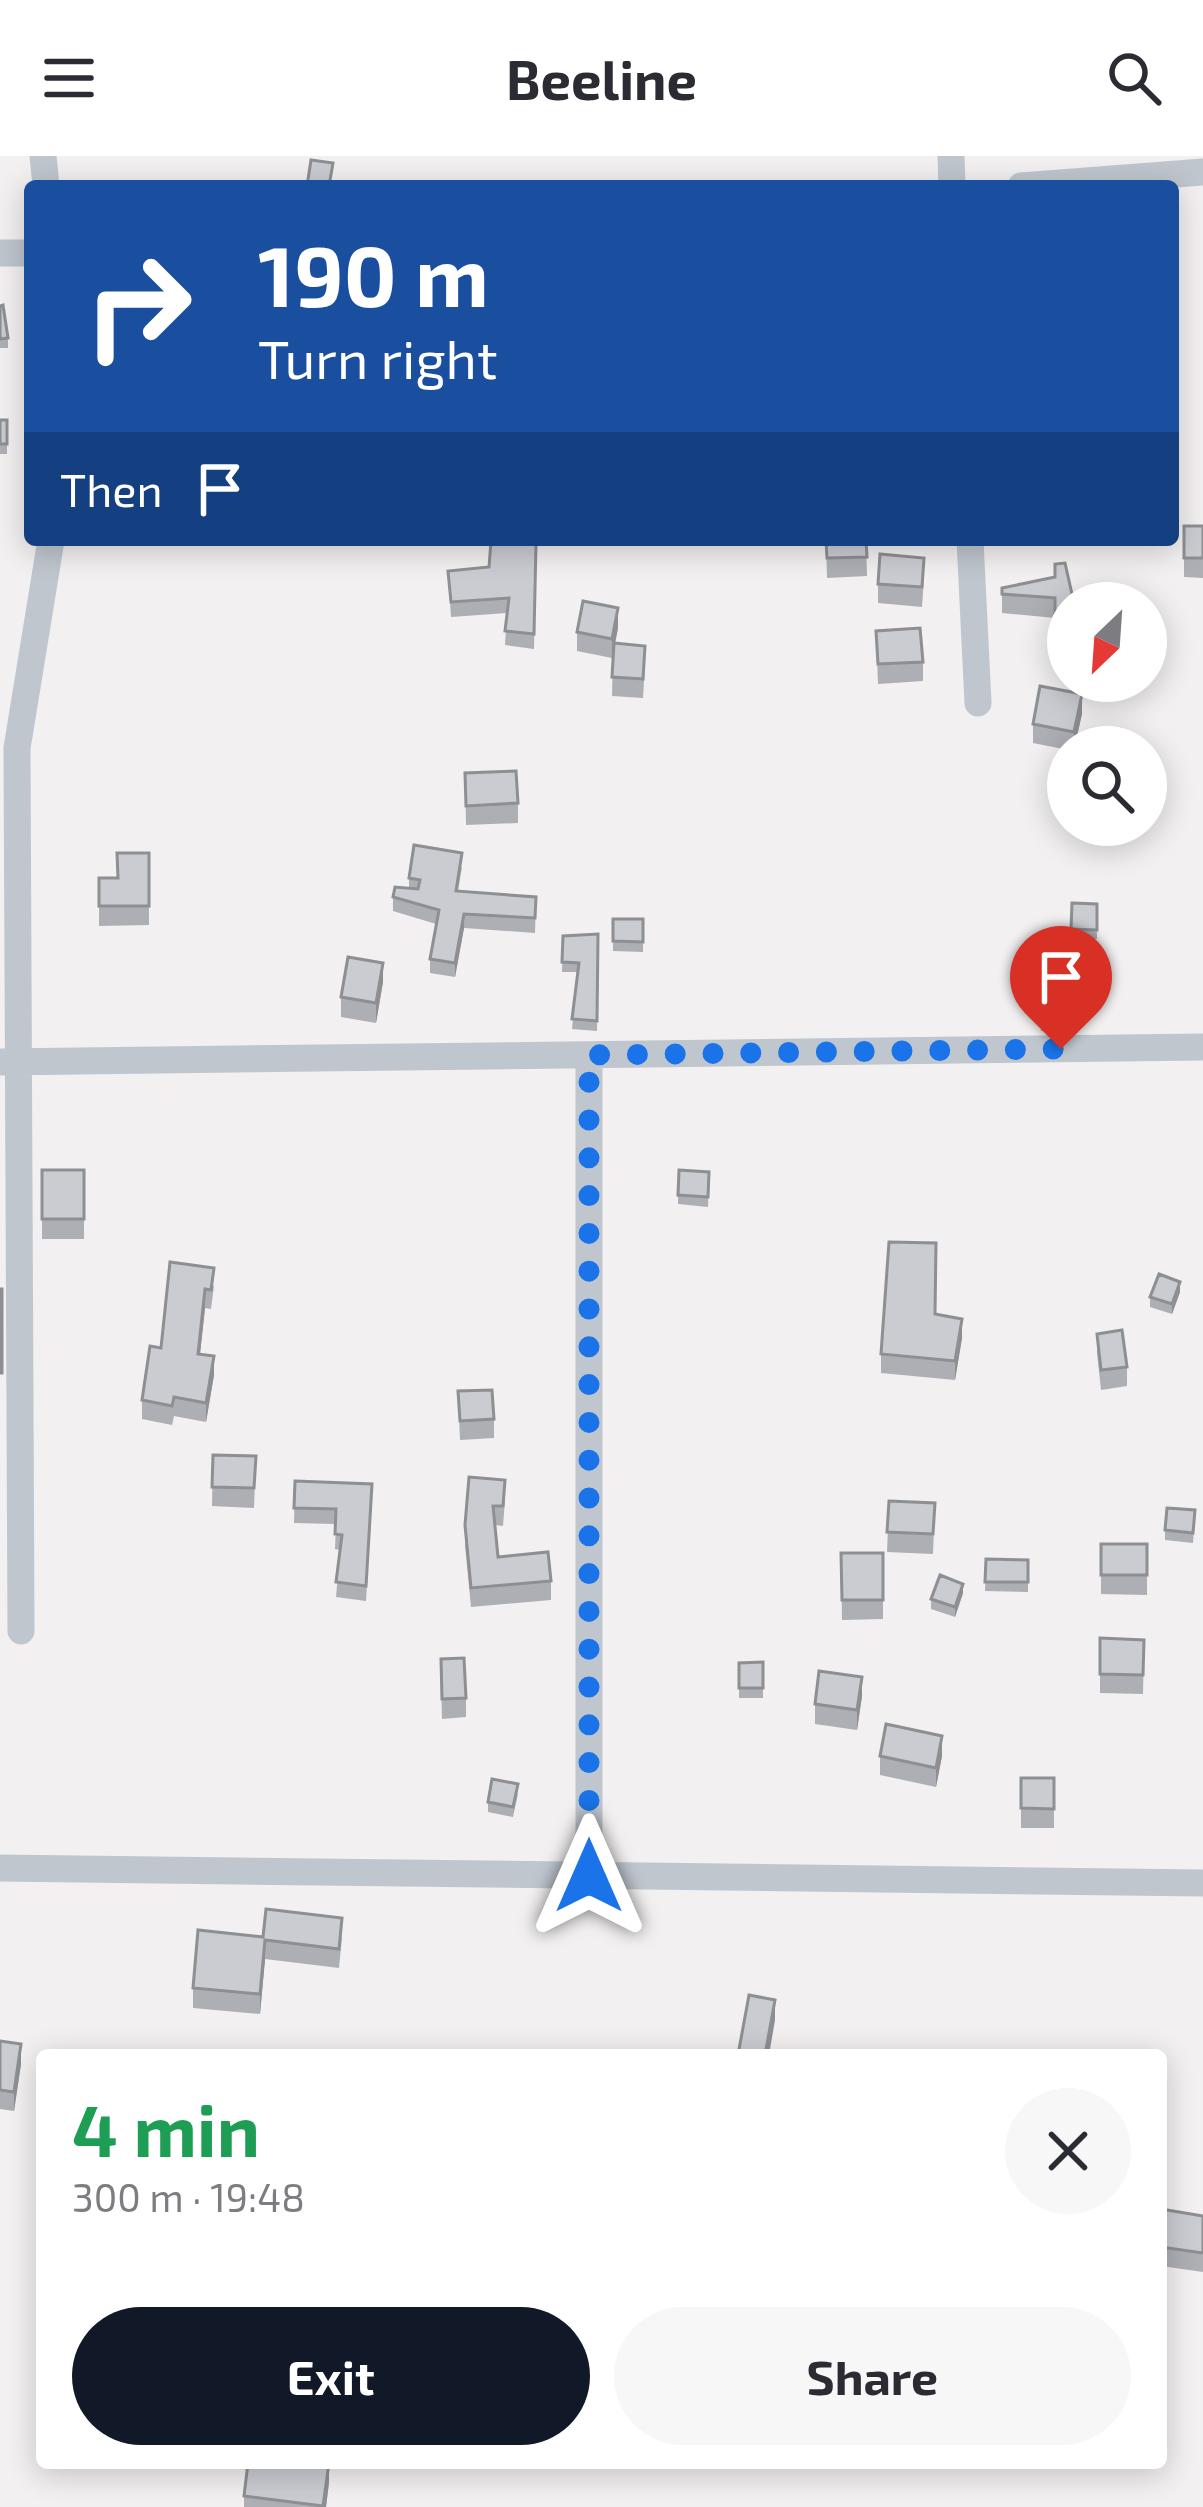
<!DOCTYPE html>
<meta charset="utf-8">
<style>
:root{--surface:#fff;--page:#f7f7f7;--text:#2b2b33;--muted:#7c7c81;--accent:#111827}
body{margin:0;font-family:"Exo 2",sans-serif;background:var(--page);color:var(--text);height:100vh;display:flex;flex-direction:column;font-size:45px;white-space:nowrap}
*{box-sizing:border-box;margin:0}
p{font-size:39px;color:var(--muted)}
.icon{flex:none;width:66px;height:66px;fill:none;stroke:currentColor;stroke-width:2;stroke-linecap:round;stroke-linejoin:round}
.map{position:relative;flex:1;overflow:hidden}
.side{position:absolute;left:36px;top:1893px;width:1131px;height:420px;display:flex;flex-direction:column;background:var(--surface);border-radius:12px;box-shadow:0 6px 30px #0003}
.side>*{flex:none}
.guide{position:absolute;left:24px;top:24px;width:1155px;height:366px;border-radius:12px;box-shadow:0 6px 30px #0003;background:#1a4fa0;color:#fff;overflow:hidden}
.needle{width:78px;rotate:205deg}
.tools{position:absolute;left:1047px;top:426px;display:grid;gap:24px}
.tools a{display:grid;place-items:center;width:120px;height:120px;border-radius:50%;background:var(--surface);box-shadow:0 6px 30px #0003;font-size:60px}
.pin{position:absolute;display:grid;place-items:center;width:102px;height:102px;color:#fff;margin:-123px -51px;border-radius:50% 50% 50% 0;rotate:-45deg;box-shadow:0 0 12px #0007}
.pin .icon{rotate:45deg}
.me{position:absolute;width:132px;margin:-66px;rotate:0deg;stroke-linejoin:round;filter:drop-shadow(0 0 9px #0008)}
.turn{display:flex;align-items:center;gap:42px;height:252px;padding:0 36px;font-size:54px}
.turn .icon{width:156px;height:156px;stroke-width:2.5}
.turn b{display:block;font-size:84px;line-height:102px}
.then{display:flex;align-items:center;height:114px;padding:0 36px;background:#0003;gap:24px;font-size:45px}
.round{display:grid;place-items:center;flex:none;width:126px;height:126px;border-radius:63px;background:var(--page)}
.headline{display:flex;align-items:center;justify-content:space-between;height:204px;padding:0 36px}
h1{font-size:72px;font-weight:700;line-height:90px;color:#1e9e55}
.action{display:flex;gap:24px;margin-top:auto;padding:24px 36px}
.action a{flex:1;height:138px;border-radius:72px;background:var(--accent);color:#fff;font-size:48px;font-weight:700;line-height:138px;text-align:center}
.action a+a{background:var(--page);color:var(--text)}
header{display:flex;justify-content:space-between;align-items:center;height:156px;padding:0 36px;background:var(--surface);font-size:54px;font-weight:700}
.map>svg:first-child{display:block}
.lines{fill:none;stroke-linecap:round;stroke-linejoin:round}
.street{stroke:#bfc6ce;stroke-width:27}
.wall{fill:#aeafb5}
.shaded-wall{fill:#8d8f93}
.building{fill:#caccd2;stroke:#8d8f93;stroke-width:3}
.route{stroke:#1a73e8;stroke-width:21;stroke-dasharray:0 37.8}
</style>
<header><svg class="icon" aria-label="menu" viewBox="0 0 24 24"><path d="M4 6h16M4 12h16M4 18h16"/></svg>Beeline<svg class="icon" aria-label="search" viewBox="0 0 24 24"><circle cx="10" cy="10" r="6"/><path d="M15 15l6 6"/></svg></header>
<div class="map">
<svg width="1203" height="2351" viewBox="0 0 1203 2351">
<rect width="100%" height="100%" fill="#f2f0f0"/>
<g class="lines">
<path class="street" d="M43,0L46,30
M951,0L952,30
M1021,30L1203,16
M0,97H30
M970,384L978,547
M589,899V1720
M0,906L1203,891
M21,1475L17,592L51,384
M0,1712L1203,1727"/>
</g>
<path class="wall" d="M0,150L8,182V192H0Z
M0,264H7V298H0Z
M1184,370H1203V422L1184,421Z
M826,384H866L867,420L827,422Z
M536,388L534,493L505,489L507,457L451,461L448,415L489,411Z
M924,421L922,451L878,447V428Z
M1055,421L1068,447V497L1055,500V462L1002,457V432Z
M618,472L615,488L645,509L643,542L612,540L613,497L612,502L577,495V476Z
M876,475L923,506V525L878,528Z
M1082,558L1075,591H1068V594L1033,587V568Z
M465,617L518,647V667L466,669Z
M149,697V769L99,770V750Z
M462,711L458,735L536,741L535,777L464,772L455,821L430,817V803L436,768L393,755V741L409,732V722Z
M1072,747L1097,748V783H1071Z
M613,763H643V796L613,795Z
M598,778L597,875L572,873L577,816H562L563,780Z
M383,826L376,867L341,861V841Z
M1039,844L1068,865V875H1041Z
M42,1014H84V1083H42Z
M709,1016L708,1051L678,1048V1039Z
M170,1106L214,1130L211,1153L205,1152L200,1198L214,1219L206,1266L174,1260L172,1269L142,1263V1244L161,1192Z
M1180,1136L1172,1158L1150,1151V1141Z
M935,1158L962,1182L955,1224L881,1217V1198Z
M1097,1178L1127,1211V1230L1101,1234L1097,1197Z
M458,1235L494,1263V1282L460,1284Z
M213,1299L256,1300L254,1352L212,1350Z
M469,1321L505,1344L503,1370L495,1369L498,1401L551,1425V1444L471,1451L465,1389Z
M295,1325L372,1343L366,1445L336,1441L340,1394L335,1393L336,1368L294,1367Z
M889,1345L935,1347L933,1398L887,1396Z
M1195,1354L1193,1387L1165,1384V1374Z
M1101,1388L1147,1419V1439L1101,1438Z
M841,1397H883V1463L842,1464Z
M986,1403L1028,1404V1436L985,1435Z
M963,1437L955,1461L931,1453V1443Z
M1100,1482L1144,1484L1143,1538L1100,1537Z
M763,1506V1542H739V1507Z
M441,1522L466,1542V1561L442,1563Z
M862,1540L857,1574L815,1568V1548Z
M880,1600H942L936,1631L880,1619Z
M1021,1622L1054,1653V1672H1021Z
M518,1638L513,1661L488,1656V1646Z
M263,1781H342L339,1812L265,1803L260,1858L193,1852V1832Z
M0,1885L21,1908L14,1955L0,1953Z
M1161,2053L1203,2060V2116L1161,2110Z
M329,2326L326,2351H244V2340Z"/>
<path class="shaded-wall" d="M618,452V472L612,502V483Z
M1068,478V497L1055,500V481Z
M1082,538V558L1074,591V576Z
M464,758V772L455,821V807Z
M383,807V826L376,867V847Z
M1180,1126V1136L1172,1158V1148Z
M205,1133V1152L198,1216V1198Z
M962,1163V1182L955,1224V1205Z
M214,1200V1219L206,1266V1247Z
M963,1428V1437L955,1461V1451Z
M862,1521V1540L857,1574V1554Z
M942,1580V1600L936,1631V1612Z
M265,1784V1803L260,1858V1838Z
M775,1844V1864L769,1899H765Z
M21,1888V1908L14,1955V1936Z
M329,2307V2326L326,2351H323Z"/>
<path class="building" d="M311,4L333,7L329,30H307Z
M3,149L8,182L0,183V150Z
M0,264H7V288H0Z
M1184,370H1203V402H1184Z
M826,384H866L867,401L827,402Z
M491,385L536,388L534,478L505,475L509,442L451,446L448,415L489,411Z
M880,398L924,402L922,431L878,428Z
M1065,407L1074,447H1068V478L1055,481V442L1002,438V432L1055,421V408Z
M583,445L618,452L612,483L577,476Z
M920,472L923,506L878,508L876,475Z
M614,487L645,490L643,523L612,521Z
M1040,530L1082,538L1074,576L1033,568Z
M516,615L518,647L466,650L465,617Z
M414,689L462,697L456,735L536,741L535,762L464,758L455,807L430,803L439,754L393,741L395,731L418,733L420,724L409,722Z
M117,697H149V750H99V722H118Z
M1072,747L1097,748V774L1071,773Z
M613,763H643V786L613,785Z
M598,778L597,865L572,863L579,807L562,806L563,780Z
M348,801L383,807L376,847L341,841Z
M1066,842L1068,865H1041L1039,844Z
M42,1014H84V1063H42Z
M679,1014L709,1016L708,1041L678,1039Z
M889,1086L936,1087L935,1158L962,1163L955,1205L881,1198Z
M170,1106L214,1112L211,1134L205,1133L198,1198L214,1200L206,1247L174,1241L172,1250L142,1244L150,1190L161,1192Z
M1159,1118L1180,1126L1172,1148L1150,1141Z
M0,1133H2V1217H0Z
M1122,1174L1127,1211L1101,1214L1097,1178Z
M492,1234L494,1263L460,1265L458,1235Z
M213,1299L256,1300L254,1332L212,1331Z
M469,1321L505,1324L503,1350H493L498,1401L548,1396L551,1425L471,1432L465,1369Z
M295,1325L372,1328L366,1430L336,1426L342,1379L335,1378L336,1353L294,1352Z
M889,1345L935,1347L933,1378L887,1376Z
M1167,1352L1195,1354L1193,1377L1165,1374Z
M1101,1388H1147V1419H1101Z
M841,1397H883V1444H842Z
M986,1403L1028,1404V1426H985Z
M940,1419L963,1428L955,1451L931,1443Z
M1100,1482L1144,1484L1143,1519L1100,1518Z
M464,1502L466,1542L442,1543L441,1503Z
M763,1506V1532H739V1507Z
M819,1515L862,1521L857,1554L815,1548Z
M886,1568L942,1580L936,1612L880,1600Z
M1021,1622H1054V1653L1021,1652Z
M492,1623L518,1628L513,1651L488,1646Z
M266,1753L342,1762L339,1793L265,1784L260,1838L193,1832L198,1774L263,1781Z
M749,1839L775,1844L765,1899H738Z
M0,1885L21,1888L14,1936L0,1934Z
M1161,2053L1203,2060V2097L1161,2091Z
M248,2307H329L323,2350L244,2340Z"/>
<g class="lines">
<path class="route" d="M589,1720V899L1061,893"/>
</g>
</svg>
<div class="tools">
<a><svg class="needle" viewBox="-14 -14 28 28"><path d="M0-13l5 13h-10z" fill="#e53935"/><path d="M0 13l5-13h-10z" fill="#7c7c81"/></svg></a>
<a><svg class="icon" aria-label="search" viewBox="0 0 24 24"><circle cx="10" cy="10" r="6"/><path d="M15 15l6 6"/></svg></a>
</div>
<div class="pin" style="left:1061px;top:893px;background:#d93025"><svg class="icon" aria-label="arrive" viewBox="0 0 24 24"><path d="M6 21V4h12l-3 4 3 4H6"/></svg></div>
<svg class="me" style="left:589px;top:1720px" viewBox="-20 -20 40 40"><path d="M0-17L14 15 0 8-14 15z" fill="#1a73e8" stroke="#fff" stroke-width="4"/></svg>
<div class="guide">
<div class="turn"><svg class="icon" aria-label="right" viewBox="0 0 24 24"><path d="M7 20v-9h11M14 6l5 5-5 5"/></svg><div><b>190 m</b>Turn right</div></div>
<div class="then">Then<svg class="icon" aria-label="arrive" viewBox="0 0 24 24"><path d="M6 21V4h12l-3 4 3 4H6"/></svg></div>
</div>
<section class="side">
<div class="headline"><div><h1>4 min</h1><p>300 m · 19:48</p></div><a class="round"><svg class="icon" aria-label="close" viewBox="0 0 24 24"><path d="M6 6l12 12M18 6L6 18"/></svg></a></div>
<div class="action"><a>Exit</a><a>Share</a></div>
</section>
</div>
